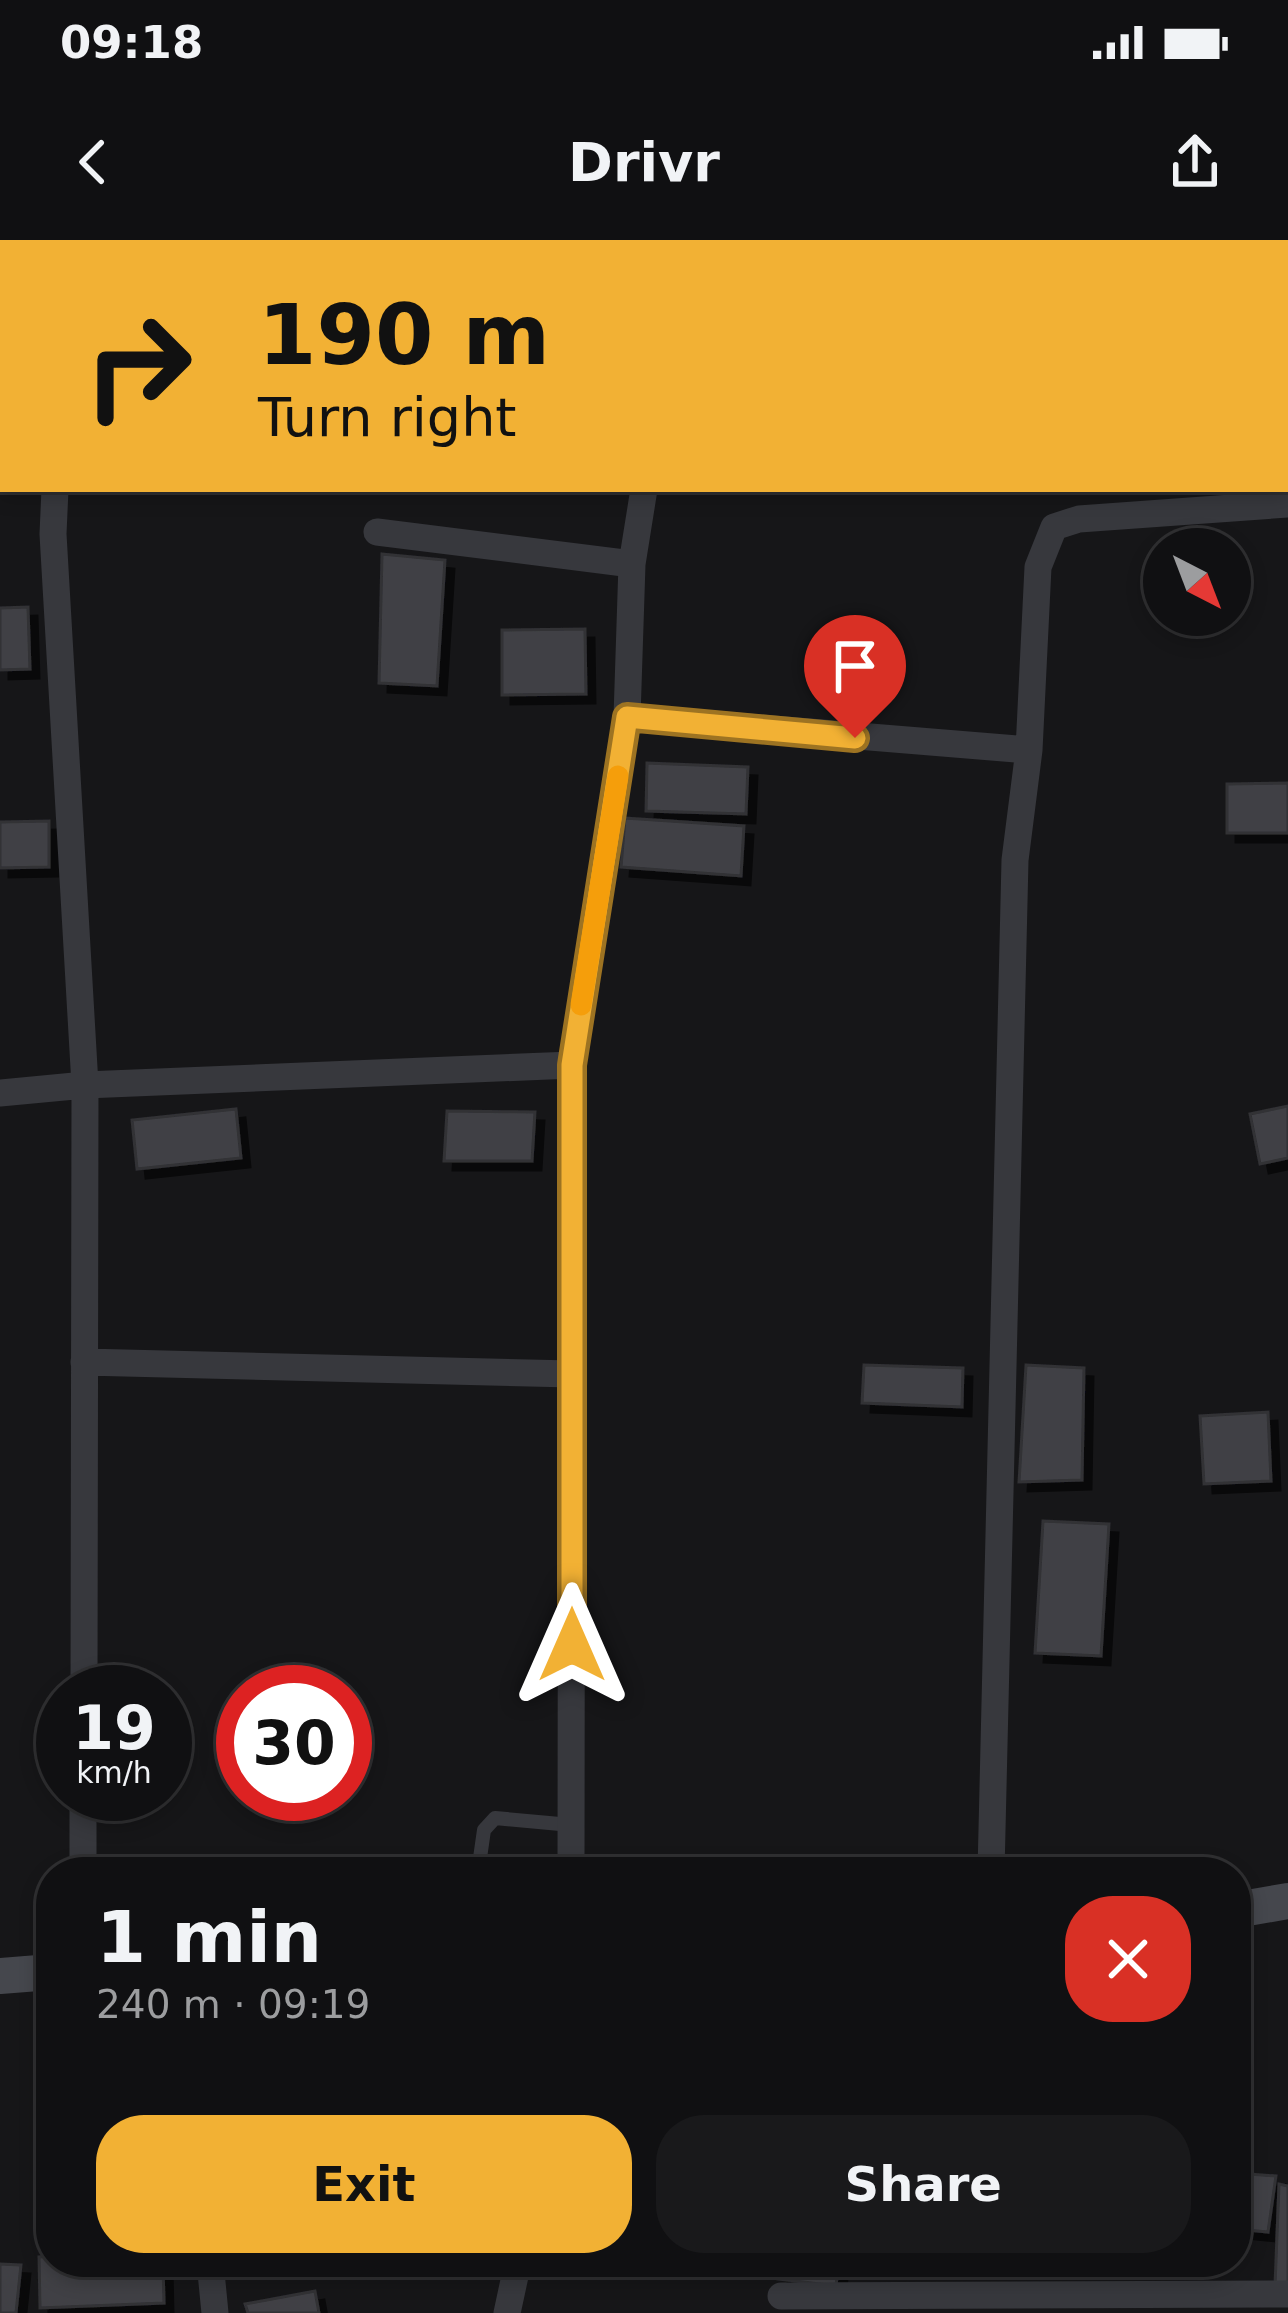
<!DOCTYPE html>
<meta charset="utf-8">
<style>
:root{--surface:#101012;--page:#19191b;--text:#f1f3f6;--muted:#9c9d9f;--line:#303032;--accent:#f2b134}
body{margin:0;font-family:"DejaVu Sans",sans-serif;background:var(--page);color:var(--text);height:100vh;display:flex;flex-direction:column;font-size:45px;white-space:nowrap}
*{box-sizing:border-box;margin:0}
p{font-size:39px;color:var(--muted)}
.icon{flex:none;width:66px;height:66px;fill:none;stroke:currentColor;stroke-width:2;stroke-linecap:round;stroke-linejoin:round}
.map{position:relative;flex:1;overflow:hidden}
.side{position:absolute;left:36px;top:1617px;width:1215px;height:420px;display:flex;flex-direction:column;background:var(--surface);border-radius:48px;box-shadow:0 6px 18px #0003,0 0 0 3px var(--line)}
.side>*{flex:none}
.banner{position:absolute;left:0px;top:0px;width:1290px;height:252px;box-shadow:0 6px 18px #0003,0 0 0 3px var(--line);background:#f2b134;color:#111;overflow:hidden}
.needle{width:78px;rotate:138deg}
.buttons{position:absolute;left:1143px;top:288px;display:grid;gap:24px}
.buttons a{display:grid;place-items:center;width:108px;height:108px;border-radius:50%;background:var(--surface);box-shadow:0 6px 18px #0003,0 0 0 3px var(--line);font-size:60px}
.speed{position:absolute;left:36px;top:1425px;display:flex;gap:24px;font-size:60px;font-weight:700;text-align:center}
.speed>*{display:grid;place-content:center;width:156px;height:156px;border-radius:50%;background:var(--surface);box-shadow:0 6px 18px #0003,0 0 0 3px var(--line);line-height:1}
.speed small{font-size:30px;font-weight:400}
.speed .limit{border:18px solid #d22;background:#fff;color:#111}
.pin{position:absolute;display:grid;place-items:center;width:102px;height:102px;color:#fff;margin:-123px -51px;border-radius:50% 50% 50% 0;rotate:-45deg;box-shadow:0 0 12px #0007}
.pin .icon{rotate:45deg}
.me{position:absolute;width:132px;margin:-66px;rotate:0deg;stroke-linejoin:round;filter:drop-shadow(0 0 9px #0008)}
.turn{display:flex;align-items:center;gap:42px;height:252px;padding:0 60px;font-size:54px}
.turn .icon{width:156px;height:156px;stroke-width:2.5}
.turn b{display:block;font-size:84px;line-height:102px}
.round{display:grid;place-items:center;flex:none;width:126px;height:126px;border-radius:48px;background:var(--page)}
.head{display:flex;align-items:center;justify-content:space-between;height:204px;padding:0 60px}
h1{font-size:72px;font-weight:700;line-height:90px}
.button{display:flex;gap:24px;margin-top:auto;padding:24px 60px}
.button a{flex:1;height:138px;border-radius:48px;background:var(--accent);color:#111;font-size:48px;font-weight:700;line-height:138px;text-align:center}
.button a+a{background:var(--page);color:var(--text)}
.status{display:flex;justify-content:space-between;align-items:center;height:84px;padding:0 60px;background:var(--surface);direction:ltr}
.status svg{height:33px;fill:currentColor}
header{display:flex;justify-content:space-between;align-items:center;height:156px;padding:0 60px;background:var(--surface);font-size:54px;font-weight:700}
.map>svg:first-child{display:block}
.building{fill:#404145;stroke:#303034;stroke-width:3;filter:url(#shadow)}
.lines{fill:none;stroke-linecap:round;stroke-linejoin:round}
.lane{stroke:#37383d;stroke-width:14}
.street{stroke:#37383d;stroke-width:27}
.secondary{stroke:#45474d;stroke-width:36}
.route-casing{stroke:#9d7322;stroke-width:30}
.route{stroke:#f2b134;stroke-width:21}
.slow{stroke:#f59e0b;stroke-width:21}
</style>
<div class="status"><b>09:18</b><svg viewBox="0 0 49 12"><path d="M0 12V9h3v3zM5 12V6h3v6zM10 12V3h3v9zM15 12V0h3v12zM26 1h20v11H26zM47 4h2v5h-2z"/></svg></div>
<header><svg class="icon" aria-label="back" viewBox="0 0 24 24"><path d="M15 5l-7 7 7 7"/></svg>Drivr<svg class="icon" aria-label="share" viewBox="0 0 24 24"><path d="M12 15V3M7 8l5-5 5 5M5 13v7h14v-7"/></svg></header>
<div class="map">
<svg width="1288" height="2073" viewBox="0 0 1288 2073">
<defs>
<filter id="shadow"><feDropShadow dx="9" dy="9" stdDeviation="0" flood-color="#0009"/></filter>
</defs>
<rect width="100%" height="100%" fill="#161618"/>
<path class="building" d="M575,0H651V3H575Z
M764,0H812L813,3H764Z
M893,0H955V3H893Z
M382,314L445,320L437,446L379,443Z
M28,367L30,429L0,430V368Z
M585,389L586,454L502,455V390Z
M647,523L748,527L746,574L646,571Z
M1288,543V593H1227V544Z
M625,578L744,586L741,636L621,627Z
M49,581V627L0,628V582Z
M1288,866V918L1260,924L1250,874Z
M236,869L241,918L137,929L132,880Z
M447,871L535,872L532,921H444Z
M864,1125L963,1128L962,1167L862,1163Z
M1026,1125L1084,1128L1082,1240L1019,1242Z
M1268,1172L1271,1241L1204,1244L1200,1176Z
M1043,1281L1109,1284L1101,1416L1035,1413Z
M1236,1933L1276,1936L1268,1992L1236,1989Z
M1279,1944L1288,1946V2046L1275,2045Z
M51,2016V2022H163L164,2063L40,2068L39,2017Z
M781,2022H839L836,2046L778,2039Z
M0,2024L21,2025L16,2073H0Z
M315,2051L319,2073H248L245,2064Z"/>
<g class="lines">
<path class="lane" d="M478,1632L484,1590L495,1578L571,1585"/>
<path class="street" d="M70,3V0
M670,3V0
M1079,3V0
M55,249L53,294L85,845L84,1452
M377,292L632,324
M627,477L1029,510
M0,853L85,845L572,825
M84,1122L572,1134
M83,1632V1554
M571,1632L572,825L627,477L632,324L644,249
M991,1632L1015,620L1029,510L1038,327L1054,287L1079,279L1288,264
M210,2022L215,2073
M781,2056L1288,2054
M507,2073L518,2022"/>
<path class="secondary" d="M1236,1670L1288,1661
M0,1736L51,1732"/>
</g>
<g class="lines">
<defs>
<path id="route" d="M572,1405V825L627,477L855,498"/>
</defs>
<use href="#route" class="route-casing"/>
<use href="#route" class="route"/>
<path class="slow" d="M581,765L618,536"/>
</g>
</svg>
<div class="buttons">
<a><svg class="needle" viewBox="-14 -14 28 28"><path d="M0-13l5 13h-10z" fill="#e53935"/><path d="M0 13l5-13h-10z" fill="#9c9d9f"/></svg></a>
</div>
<div class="speed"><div>19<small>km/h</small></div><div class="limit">30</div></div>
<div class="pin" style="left:855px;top:498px;background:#d93025"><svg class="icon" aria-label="arrive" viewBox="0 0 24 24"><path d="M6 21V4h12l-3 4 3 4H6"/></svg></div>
<svg class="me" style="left:572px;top:1405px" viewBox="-20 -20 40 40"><path d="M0-17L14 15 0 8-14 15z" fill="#f2b134" stroke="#fff" stroke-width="4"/></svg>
<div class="banner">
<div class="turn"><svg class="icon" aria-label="right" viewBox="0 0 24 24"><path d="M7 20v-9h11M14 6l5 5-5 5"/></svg><div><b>190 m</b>Turn right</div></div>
</div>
<section class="side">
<div class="head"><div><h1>1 min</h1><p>240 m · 09:19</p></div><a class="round" style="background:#d93025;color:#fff"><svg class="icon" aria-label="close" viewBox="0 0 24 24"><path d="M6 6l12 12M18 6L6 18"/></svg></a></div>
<div class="button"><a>Exit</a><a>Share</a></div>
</section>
</div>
